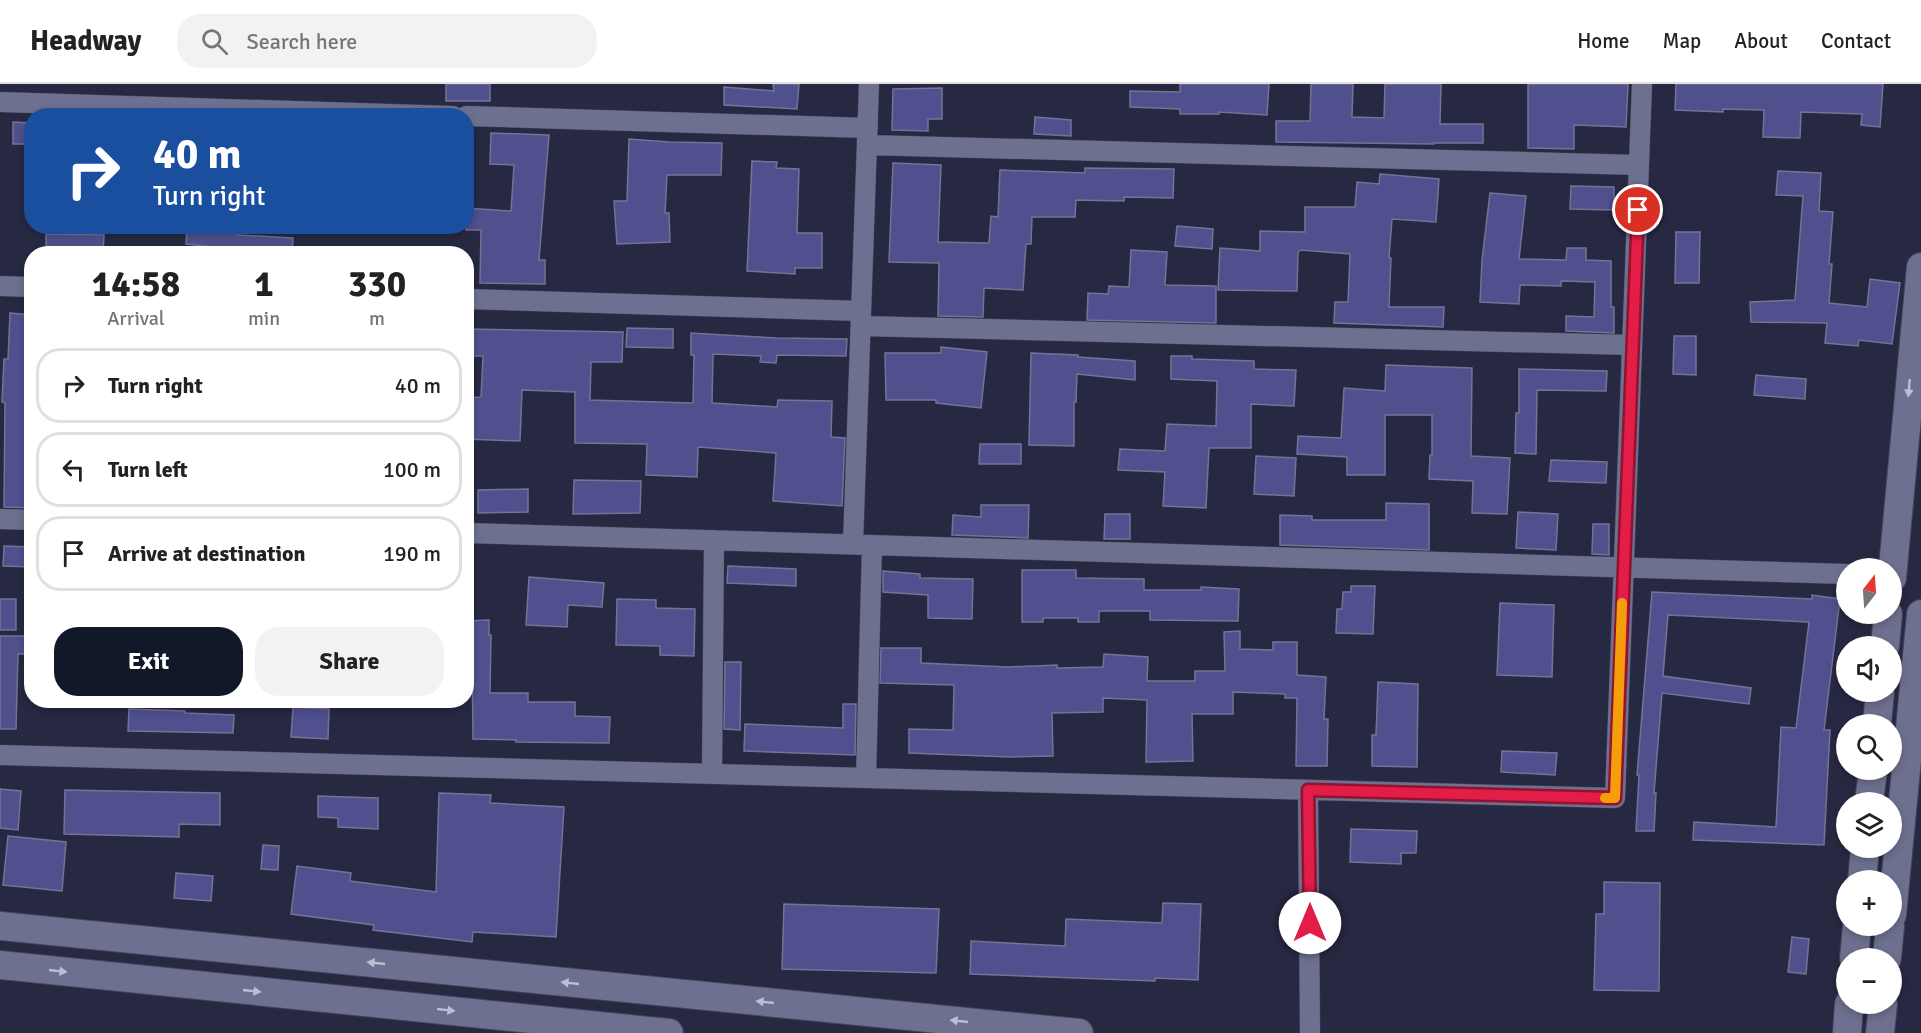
<!DOCTYPE html>
<meta charset="utf-8">
<style>
:root{--surface:#fff;--page:#f2f2f2;--text:#222;--muted:#767676;--line:#e0e0e0;--accent:#111827}
body{margin:0;font-family:Signika,sans-serif;background:var(--page);color:var(--text);height:100vh;display:flex;flex-direction:column;font-size:22px;white-space:nowrap}
*{box-sizing:border-box;margin:0}
p{font-size:20px;color:var(--muted)}
.icon{flex:none;width:33px;height:33px;fill:none;stroke:currentColor;stroke-width:2;stroke-linecap:round;stroke-linejoin:round}
.map{position:relative;flex:1;overflow:hidden}
.drawer{position:absolute;left:24px;top:162px;width:450px;height:462px;display:flex;flex-direction:column;background:var(--surface);border-radius:24px;box-shadow:0 3px 9px #0003}
.drawer>*{flex:none}
.banner{position:absolute;left:24px;top:24px;width:450px;height:126px;border-radius:24px;box-shadow:0 3px 9px #0003;background:#1a4fa0;color:#fff;overflow:hidden}
.needle{width:39px;rotate:17deg}
.fabs{position:absolute;left:1836px;top:474px;display:grid;gap:12px}
.fabs a{display:grid;place-items:center;width:66px;height:66px;border-radius:50%;background:var(--surface);box-shadow:0 3px 9px #0003;font-size:30px}
.pin{position:absolute;display:grid;place-items:center;width:51px;height:51px;color:#fff;margin:-26px;border:3px solid #fff;border-radius:50%;box-shadow:0 2px 6px #0007}
.me{position:absolute;width:66px;margin:-33px;rotate:0deg;stroke-linejoin:round;filter:drop-shadow(0 0 4px #0008)}
.turn{display:flex;align-items:center;gap:21px;height:126px;padding:0 30px;font-size:27px}
.turn .icon{width:78px;height:78px;stroke-width:2.5}
.turn b{display:block;font-size:42px;line-height:51px}
.eta{display:flex;justify-content:space-evenly;align-items:center;height:102px;text-align:center}
.eta b{font-size:36px;font-weight:700;line-height:42px}
.button{display:flex;gap:12px;margin-top:auto;padding:12px 30px}
.button a{flex:1;height:69px;border-radius:24px;background:var(--accent);color:#fff;font-size:24px;font-weight:700;line-height:69px;text-align:center}
.button a+a{background:var(--page);color:var(--text)}
ul{padding:0;list-style:none}
li{display:flex;align-items:center;gap:18px;height:75px;margin:0 12px 9px;padding:0 18px;border:3px solid var(--line);border-radius:24px}
li div{flex:1}
li b{display:block;font-size:22px}
li em{font-style:normal}
header{display:flex;align-items:center;gap:36px;box-sizing:border-box;height:84px;padding:0 30px;background:var(--surface);border-bottom:2px solid var(--line)}
header strong{font-size:28px}
nav{display:flex;gap:33px;margin-inline-start:auto;font-size:21px}
.search{width:420px;height:54px;background:var(--page);display:flex;align-items:center;gap:15px;box-sizing:border-box;padding:0 21px;border-radius:24px;color:var(--muted);font-size:22px}
.map>svg:first-child{display:block}
.building{fill:#50508f;stroke:#727494;stroke-width:1.5}
.lines{fill:none;stroke-linecap:round;stroke-linejoin:round}
.street-casing{stroke:#44445b;stroke-width:21}
.secondary-casing{stroke:#44445b;stroke-width:30}
.street{stroke:#6e708f;stroke-width:20}
.secondary{stroke:#6e708f;stroke-width:28}
.oneway{fill:#bdbfd4}
.route-casing{stroke:#92132f;stroke-width:15}
.route{stroke:#e11d48;stroke-width:10}
.slow{stroke:#f59e0b;stroke-width:10}
</style>
<header>
<strong>Headway</strong>
<div class="search"><svg class="icon" aria-label="search" viewBox="0 0 24 24"><circle cx="10" cy="10" r="6"/><path d="M15 15l6 6"/></svg>Search here</div>
<nav><a>Home</a><a>Map</a><a>About</a><a>Contact</a></nav>
</header>
<div class="map">
<svg width="1921" height="949" viewBox="0 0 1921 949">
<rect width="100%" height="100%" fill="#272842"/>
<path class="building" d="M446,0H490V17H446Z
M773,0H799L797,25L724,21V3L774,7Z
M1180,0H1269L1267,31L1219,28V30H1180V25L1130,23V7L1180,8Z
M1311,0H1353L1352,33L1384,34L1385,0H1441L1440,40H1483V59H1434V60L1276,58V37H1310Z
M1528,0H1628L1626,43L1574,41V65L1528,64Z
M1676,0H1883L1880,43L1861,41L1862,30L1801,28L1800,54L1763,53L1764,26L1723,25V28L1675,26Z
M942,4V35H928V47L892,46L893,5Z
M1035,33L1071,36V52L1034,50Z
M13,38L32,39V60H13Z
M491,49L549,51L539,176H545V200L480,199L481,146H466V124L511,127L514,81L490,80Z
M629,55L669,58L722,59L721,91H667L665,129H669L670,158L617,160L614,117H627Z
M752,77L777,78L776,84L799,85L797,149H822V184H795V190L747,187Z
M893,79L941,81L938,158L989,159L991,132L998,133L1000,86L1085,89V84L1174,85L1173,114L1124,113V117L1076,116L1075,133H1032L1031,160H1026L1023,206L984,204L983,233L938,232L939,179L889,178Z
M1778,87L1821,89L1819,127L1833,128L1829,180H1832L1829,219L1867,223L1870,195L1900,199L1892,260L1859,256L1858,262L1825,259L1827,239L1751,238L1750,218L1795,216L1803,112L1776,111Z
M1380,90L1439,95L1436,138L1392,135L1389,174H1391L1389,223H1444L1443,243L1334,239L1335,218H1348L1350,170L1301,166L1298,168L1297,207L1218,206L1220,164L1260,167V147L1305,148V123H1355L1357,98L1379,100Z
M1571,102L1614,103V126L1570,125Z
M1490,109L1526,112L1519,175L1566,176L1567,164H1586V176L1611,177V223H1614V249L1566,247V232L1594,233L1595,198L1561,197V202L1520,201L1519,220L1480,218L1482,176Z
M187,142H239L238,151L293,154L292,170H233V165L186,160Z
M1177,142L1213,145L1212,165L1175,162Z
M1676,148H1700L1699,199H1675Z
M46,150L104,151L103,170H46Z
M1131,166L1167,168L1165,201L1216,202V239L1087,236L1088,209L1108,210L1109,202L1129,203Z
M10,229L32,231V424L4,423L5,319L2,318L4,275H8Z
M627,244L673,245V264L626,263Z
M466,245L623,248L622,278H591L590,316L693,319L694,271H691V249L777,254L847,255L846,272L777,271L776,279L760,278L761,272L713,270L712,319L777,323L778,316L832,317L831,353L845,354L842,422L773,417L776,369L698,363L697,393L646,391L647,360L575,359V308L522,306L520,357L466,355V314L481,313L483,272H466Z
M1674,252H1696V291L1673,290Z
M941,263L987,268L981,324L936,319V316H886L885,269H941Z
M1031,269L1078,271V273L1135,277V296L1077,290L1076,318H1074V362L1029,361Z
M1171,272H1192V275L1254,277V285L1296,286L1294,322L1251,320V364H1209L1206,424L1163,422L1165,388L1118,386L1120,365L1165,367L1167,340L1216,342L1217,297L1171,295Z
M1386,281L1472,284L1471,372L1510,374L1507,430L1472,429L1473,397L1429,395L1430,371H1432V331H1385V391H1347V373L1297,370L1298,352L1341,354L1344,304L1385,307Z
M1519,285L1607,287L1606,307L1537,306L1536,370L1515,369L1516,329H1519Z
M1756,291L1806,295L1805,315L1754,311Z
M980,360H1021V380H979Z
M1256,372L1296,374L1294,412L1254,410Z
M1551,376L1607,378L1606,399L1549,397Z
M574,396L641,397L640,429L573,430Z
M528,405V428L478,429V406Z
M1386,419L1429,420V466L1280,461V431L1312,432V436H1386Z
M981,421H1029L1028,454L952,451L953,431L981,433Z
M1518,428L1558,430L1556,466L1516,464Z
M1105,430H1130V455H1104Z
M1593,440H1609V471L1592,470Z
M4,462L32,463V483L3,482Z
M728,482L796,485V502L727,499Z
M1022,486H1076V494L1144,495V506H1201V503L1239,505L1238,537L1150,536V527H1099V538H1078V534H1043V538H1022Z
M883,487L920,490V494L973,495L972,535L928,534V511L883,508Z
M529,493L604,499L602,523L568,521L567,543L526,541Z
M1351,502H1375L1373,550L1336,549L1337,525H1342L1343,508H1351Z
M1652,508L1812,515V511L1840,515L1824,646H1830L1824,761L1693,756L1694,738L1776,743L1781,643L1796,644L1809,538L1668,531L1663,592L1751,604L1749,620L1662,609L1654,709H1656L1654,747H1636L1639,691H1637Z
M0,515H16V546H0Z
M617,515L656,516V524L695,525L694,572L660,571V562L616,561Z
M1500,519L1554,521L1552,593L1497,591Z
M489,536V551H491L490,609H528V618H575V632L610,633L609,659L516,658V656L473,655L472,565H466V537Z
M1240,547V565L1273,566V558H1297V591L1326,593L1324,635H1328L1327,682H1296L1297,614H1285V610L1233,608V630H1192L1193,677L1146,678L1147,616L1103,614V628L1052,629L1053,672L1009,673L909,669V645L953,646L954,601L880,599L881,564H921V579L1008,583L1057,581V584L1103,583L1104,570L1148,573L1147,597H1195V587H1225L1224,548Z
M0,552H32V570H18L16,645H0Z
M725,578H741L740,646L724,645Z
M1378,598L1418,600L1417,683L1372,682V651H1376Z
M843,620H856L855,671L744,667L745,640L843,644Z
M293,623L329,625L328,655L291,653Z
M129,625L185,627V629L234,631L233,649L128,647Z
M1502,667L1557,669L1555,691L1501,688Z
M0,705L21,707L18,746L0,744Z
M65,706L220,709V741L179,740V753L64,750Z
M439,709L491,711L490,719L564,723L556,853L473,848L472,858L373,846L374,841L291,830L297,782L351,789L350,797L436,808Z
M318,712L378,714V745L338,743V734L318,733Z
M1351,745L1417,747L1416,769H1401V780L1350,778Z
M8,752L66,758L62,807L3,801Z
M263,761L279,762L278,786L261,785Z
M176,789L213,792L211,817L174,814Z
M1604,798L1660,799L1659,907L1594,906L1596,830H1604Z
M1163,819L1201,820L1198,896L1155,894V897L970,890L971,857L1065,862L1066,835L1162,839Z
M784,820L939,825L936,889L782,885Z
M1792,853L1809,855L1806,890L1788,888Z"/>
<g class="lines">
<defs>
<path id="street" d="M0,18L453,32
M466,32L868,44
M867,61L1639,81
M0,202L32,203
M466,215L861,227
M861,242L1632,261
M0,435L32,436
M466,449L1846,490
M853,460L869,0
M0,671L1615,714L1642,0
M712,690L714,456
M866,694L872,462
M1308,706L1310,949"/>
<path id="secondary" d="M1892,494L1921,183
M1885,562L1888,530
M1877,640L1880,608
M1869,718L1873,686
M1862,796L1865,764
M1892,831L1921,530
M0,842L1079,949
M1854,874L1857,842
M1887,874L1890,842
M0,881L669,949
M1847,949L1849,920
M1880,949L1883,920"/>
</defs>
<use href="#street" class="street-casing"/>
<use href="#secondary" class="secondary-casing"/>
<use href="#street" class="street"/>
<use href="#secondary" class="secondary"/>
</g>
<defs><path id="oneway-solid" d="M-6-.8H1V-3.2L6.5 0L1 3.2V.8H-6Z" transform="scale(1.5)"/></defs>
<g class="oneway">
<use href="#oneway-solid" transform="translate(1909 304) rotate(95)"/>
<use href="#oneway-solid" transform="translate(376 879) rotate(-174)"/>
<use href="#oneway-solid" transform="translate(58 887) rotate(6)"/>
<use href="#oneway-solid" transform="translate(570 899) rotate(-174)"/>
<use href="#oneway-solid" transform="translate(252 907) rotate(6)"/>
<use href="#oneway-solid" transform="translate(765 918) rotate(-174)"/>
<use href="#oneway-solid" transform="translate(446 926) rotate(6)"/>
<use href="#oneway-solid" transform="translate(959 937) rotate(-174)"/>
</g>
<g class="lines">
<defs>
<path id="route" d="M1310,839L1308,706L1615,714L1638,126"/>
</defs>
<use href="#route" class="route-casing"/>
<use href="#route" class="route"/>
<path class="slow" d="M1605,714H1615L1622,519"/>
</g>
</svg>
<div class="fabs">
<a><svg class="needle" viewBox="-14 -14 28 28"><path d="M0-13l5 13h-10z" fill="#e53935"/><path d="M0 13l5-13h-10z" fill="#767676"/></svg></a>
<a><svg class="icon" aria-label="sound" viewBox="0 0 24 24"><path d="M4 9h4l5-4v14l-5-4H4zM17 9q2 3 0 6"/></svg></a>
<a><svg class="icon" aria-label="search" viewBox="0 0 24 24"><circle cx="10" cy="10" r="6"/><path d="M15 15l6 6"/></svg></a>
<a><svg class="icon" aria-label="layers" viewBox="0 0 24 24"><path d="M12 4l9 5-9 5-9-5zM3 14l9 5 9-5"/></svg></a>
<a>+</a>
<a>−</a>
</div>
<div class="pin" style="left:1638px;top:126px;background:#d93025"><svg class="icon" aria-label="arrive" viewBox="0 0 24 24"><path d="M6 21V4h12l-3 4 3 4H6"/></svg></div>
<svg class="me" style="left:1310px;top:839px" viewBox="-20 -20 40 40"><circle r="19" fill="#fff"/><path d="M0-13L10 11 0 6-10 11z" fill="#e11d48"/></svg>
<div class="banner">
<div class="turn"><svg class="icon" aria-label="right" viewBox="0 0 24 24"><path d="M7 20v-9h11M14 6l5 5-5 5"/></svg><div><b>40 m</b>Turn right</div></div>
</div>
<section class="drawer">
<div class="eta">
<div><b>14:58</b><p>Arrival</p></div>
<div><b>1</b><p>min</p></div>
<div><b>330</b><p>m</p></div>
</div>
<ul>
<li><svg class="icon" aria-label="right" viewBox="0 0 24 24"><path d="M7 20v-9h11M14 6l5 5-5 5"/></svg><div><b>Turn right</b></div><em>40 m</em></li>
<li><svg class="icon" aria-label="left" viewBox="0 0 24 24"><path d="M17 20v-9H6M10 6l-5 5 5 5"/></svg><div><b>Turn left</b></div><em>100 m</em></li>
<li><svg class="icon" aria-label="arrive" viewBox="0 0 24 24"><path d="M6 21V4h12l-3 4 3 4H6"/></svg><div><b>Arrive at destination</b></div><em>190 m</em></li>
</ul>
<div class="button"><a>Exit</a><a>Share</a></div>
</section>
</div>
